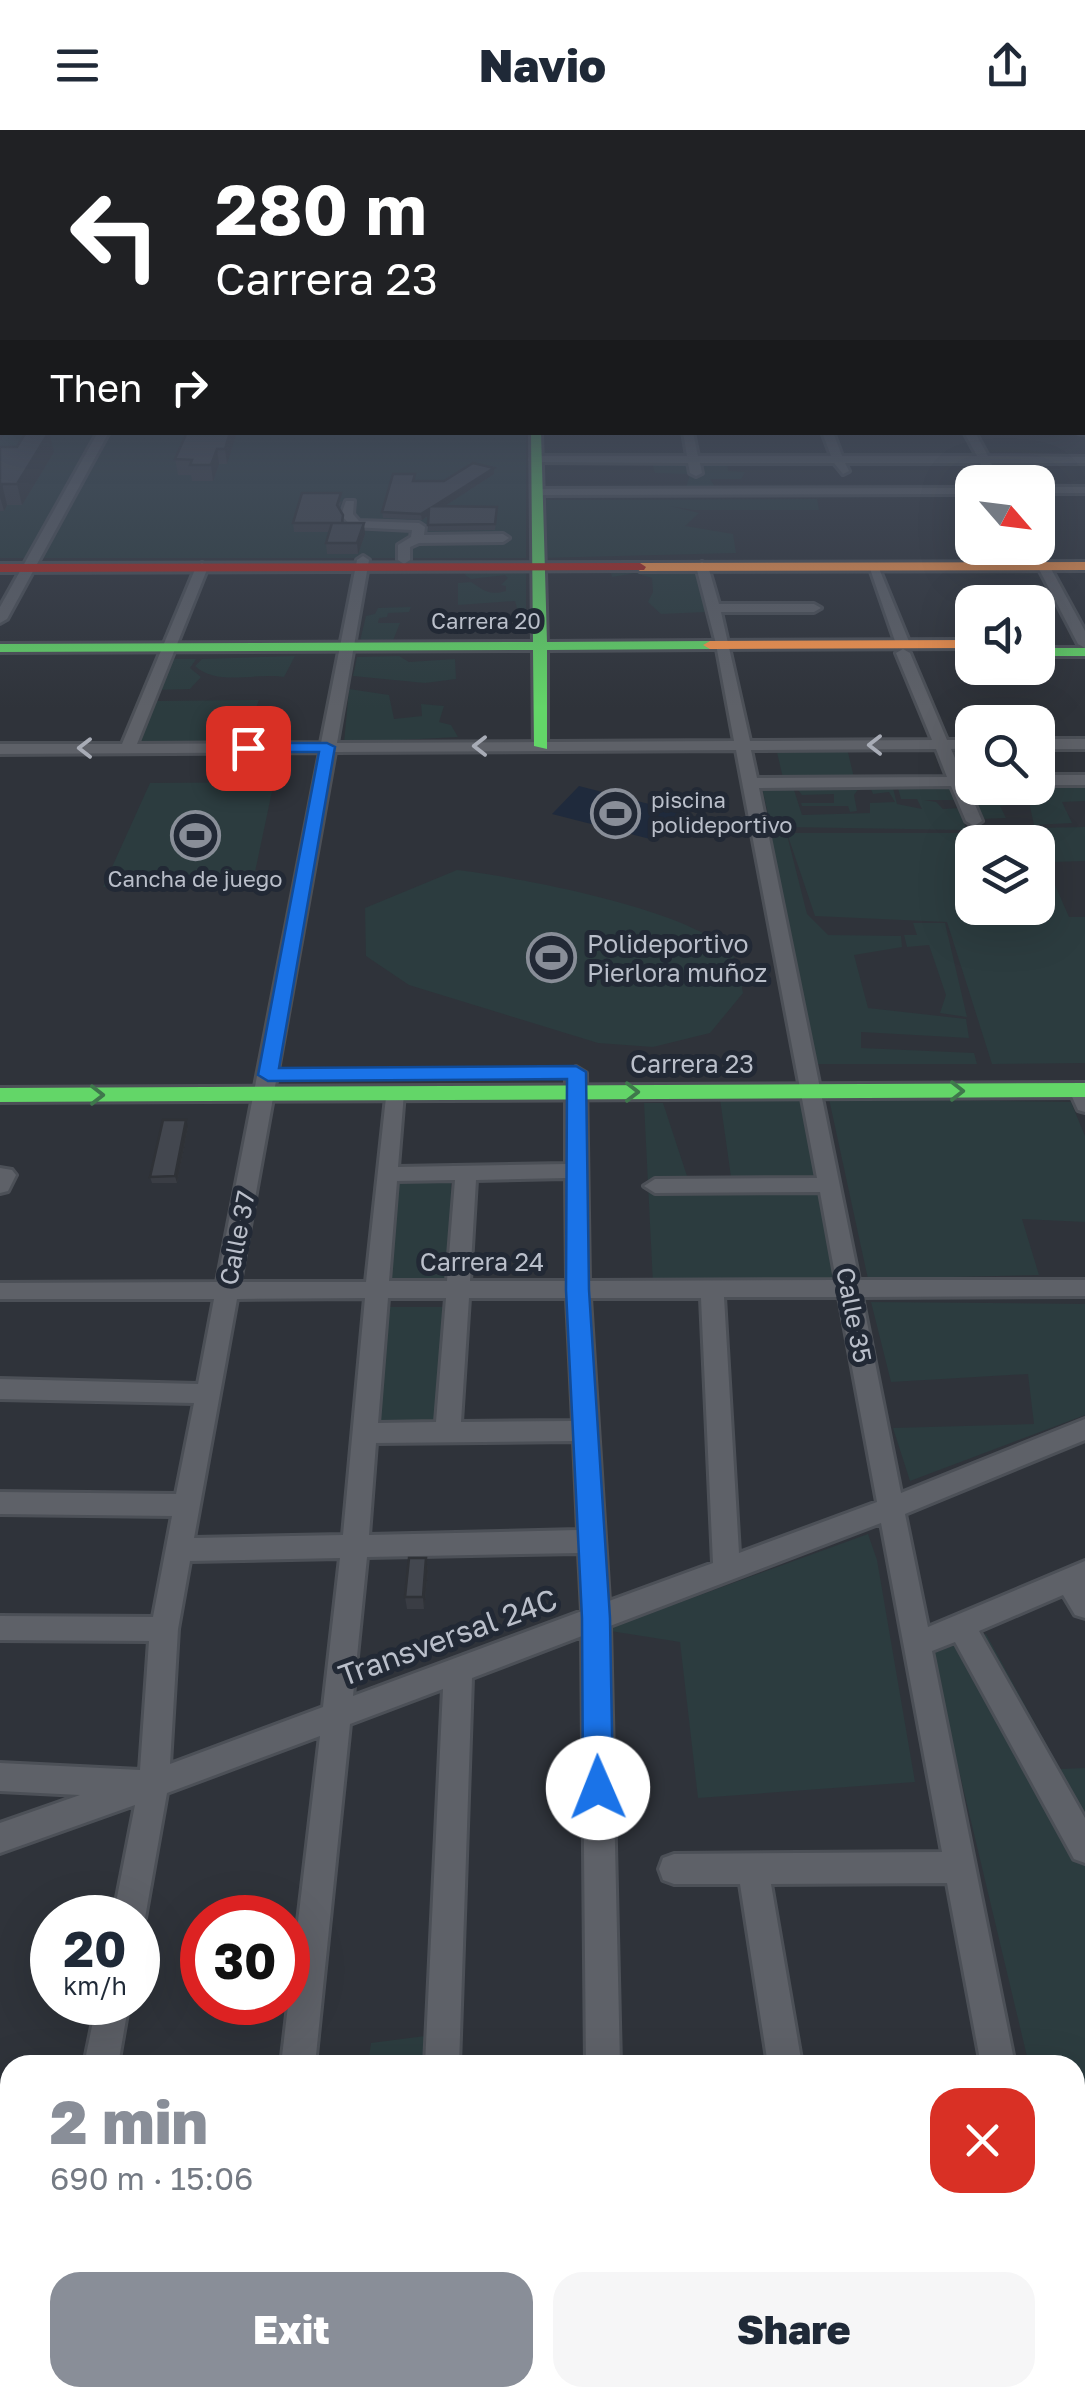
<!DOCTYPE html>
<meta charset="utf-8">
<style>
:root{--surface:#fff;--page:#f6f6f7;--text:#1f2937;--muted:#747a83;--accent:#898e98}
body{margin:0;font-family:"Golos Text",sans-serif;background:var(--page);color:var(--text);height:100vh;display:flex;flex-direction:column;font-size:38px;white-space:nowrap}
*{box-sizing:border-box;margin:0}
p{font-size:32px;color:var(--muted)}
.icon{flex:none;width:55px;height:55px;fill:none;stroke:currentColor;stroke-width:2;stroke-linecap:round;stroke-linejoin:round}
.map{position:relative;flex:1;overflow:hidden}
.panel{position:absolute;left:0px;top:1925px;width:1085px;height:352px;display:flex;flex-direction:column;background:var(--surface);border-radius:30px 30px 0 0;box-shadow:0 10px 40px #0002}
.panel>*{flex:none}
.banner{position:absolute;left:0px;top:0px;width:1085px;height:305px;box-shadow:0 10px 40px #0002;background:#202124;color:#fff;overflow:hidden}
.needle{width:65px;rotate:118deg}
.tools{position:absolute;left:955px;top:335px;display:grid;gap:20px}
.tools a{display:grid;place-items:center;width:100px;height:100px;border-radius:20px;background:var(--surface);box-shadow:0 10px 40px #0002;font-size:50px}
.speed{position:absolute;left:30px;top:1765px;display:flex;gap:20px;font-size:50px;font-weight:700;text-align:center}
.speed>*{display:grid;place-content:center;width:130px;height:130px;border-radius:50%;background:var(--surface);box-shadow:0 10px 40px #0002;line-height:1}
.speed small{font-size:25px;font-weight:400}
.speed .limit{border:15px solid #d22;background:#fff;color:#111}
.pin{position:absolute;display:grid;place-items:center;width:85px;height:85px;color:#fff;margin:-42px;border-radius:20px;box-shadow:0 5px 15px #0006}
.me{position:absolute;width:110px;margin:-55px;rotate:359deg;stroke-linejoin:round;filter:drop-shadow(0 0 8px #0008)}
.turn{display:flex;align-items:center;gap:35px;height:210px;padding:0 50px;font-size:45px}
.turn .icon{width:130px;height:130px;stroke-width:2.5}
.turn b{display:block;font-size:70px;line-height:85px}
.then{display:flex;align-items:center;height:95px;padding:0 50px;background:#0003;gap:20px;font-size:38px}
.round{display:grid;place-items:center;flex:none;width:105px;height:105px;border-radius:30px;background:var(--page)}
.head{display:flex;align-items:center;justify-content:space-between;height:170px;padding:0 50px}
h1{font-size:60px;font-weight:800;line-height:75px;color:var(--accent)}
.action{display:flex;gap:20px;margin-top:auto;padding:20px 50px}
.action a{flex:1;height:115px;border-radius:30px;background:var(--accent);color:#fff;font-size:40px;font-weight:800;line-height:115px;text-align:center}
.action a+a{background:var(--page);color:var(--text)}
header{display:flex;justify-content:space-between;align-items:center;height:130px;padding:0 50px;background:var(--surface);font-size:45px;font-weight:800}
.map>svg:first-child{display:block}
.green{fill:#2c3c3f}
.water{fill:#1f2a3c}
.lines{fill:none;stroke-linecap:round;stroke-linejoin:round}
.street-casing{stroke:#4c5057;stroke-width:6}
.fast-casing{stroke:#4c5057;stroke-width:6}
.slow-casing{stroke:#4c5057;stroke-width:6}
.jam-casing{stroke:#4c5057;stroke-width:6}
.street{fill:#5e6168;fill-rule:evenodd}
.fast{fill:#63d668;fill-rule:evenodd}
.slow{fill:#ff974d;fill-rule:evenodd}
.jam{fill:#b3261e;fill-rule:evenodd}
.wall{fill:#3a3d44}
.shaded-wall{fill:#2f3237}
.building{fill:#43474f;stroke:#2f3237;stroke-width:2.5}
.oneway{stroke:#a8acb6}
.oneway2{stroke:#3f774c}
.route{fill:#1a73e8;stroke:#114b97;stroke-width:2.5}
.labels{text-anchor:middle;stroke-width:10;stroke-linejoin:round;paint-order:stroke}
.far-street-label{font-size:22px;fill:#babfca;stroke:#222935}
.far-poi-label{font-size:22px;fill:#babfca;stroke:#222935;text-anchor:start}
.poi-label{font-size:25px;fill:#babfca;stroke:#222935;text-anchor:start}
.street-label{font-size:25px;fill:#babfca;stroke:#222935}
.near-street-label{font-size:30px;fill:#babfca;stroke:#222935}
</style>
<header><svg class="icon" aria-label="menu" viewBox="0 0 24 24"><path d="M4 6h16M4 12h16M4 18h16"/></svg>Navio<svg class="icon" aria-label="share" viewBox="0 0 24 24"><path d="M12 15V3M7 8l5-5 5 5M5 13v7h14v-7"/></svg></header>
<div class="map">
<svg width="1085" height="2276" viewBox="0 0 1085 2276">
<rect width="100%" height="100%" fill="#2f333a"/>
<path class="green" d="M0,259L2,302L526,303V428H0Z
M727,332L728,341L745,342L741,349H710L715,357L686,358L690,344L655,343L652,333Z
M817,369L819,380H693L670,376L699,383L685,396L733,404L736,423L541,428V370Z
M526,438V483L518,482L515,471L458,475V453L471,452C484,460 488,466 506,461V456L501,455L508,448L505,445L471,449L465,445L467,440Z
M696,439L705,482L661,484L648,472L653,462L652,448L635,443L612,447L610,440Z
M411,477L409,482L388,483L387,487L379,488L378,493H400L392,513L360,511L366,486L375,484L378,478Z
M295,526L284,547C256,542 218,557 195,536L202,529Z
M399,526L409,532L455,529L456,549L425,553L353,546L357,527Z
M168,529H196L190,538L201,547L190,559L153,560Z
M349,559L389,565L394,589L422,586L421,574L444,576L439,592L451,595L458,607L344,613Z
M259,570L244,613H137L156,571Z
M776,618H847L854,648H783Z
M274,652L251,761L103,757L150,653Z
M892,654L897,674L922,679L917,669H901L897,655L951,656L955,670H924L936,672L943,679L961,678L966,700L785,697L807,784L828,805L901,806L902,817L854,825L868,878L966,889L969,908L861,902V918L974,923L977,934H814L770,699L778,697H771L762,658L794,660L802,685L870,683V673L895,672L889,662L873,664L870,657L859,658L854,665L857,681L850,682L848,676H802L801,673H834V664L802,665L795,656Z
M1038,654H1085V671L1062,672L1072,693L1034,695L1026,658H1038Z
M968,657L1023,658L1026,673L1000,676L1006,688L979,689Z
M1085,697V731L1054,732L1035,698Z
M787,703H1032L1036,712H972V778H1038V716L1069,787H1085V933L992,934L947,792L815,786Z
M457,740C511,746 715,782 737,832C741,841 741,853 743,863L710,903L653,917L598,913L409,855L366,826L365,778Z
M913,793H945L967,887L940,883L946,865L929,815L907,817L904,805H917Z
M802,968L837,1153L653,1154L644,973H663L689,1052L731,1047L720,969Z
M829,969L1071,972L1085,1006V1092L1022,1089L1039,1145L868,1149Z
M451,1051L450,1153L386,1155L392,1053Z
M871,1172L1085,1174V1285L910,1351L893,1298L1034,1294L1028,1244L891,1252Z
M383,1177H445L437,1300H371Z
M868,1404L877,1430L915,1652L698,1668L680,1512L604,1500Z
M986,1504L1060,1639L1085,1638V1960L1075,1965V1935H1029L931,1523Z
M425,1906L423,1935H368L371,1913Z
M10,1975V2268H21L19,2276H0V1979Z
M1075,2077L1085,2096V2261L1075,2188Z
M296,2268H419V2276H297Z
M903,2268H1022L1023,2276H907Z"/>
<path class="water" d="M579,656L680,682L654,710L552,684Z"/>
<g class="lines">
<defs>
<path id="street" d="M1082,259H1085V266L1082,265Z
M1082,298L1085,304L1078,303L1082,302Z
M98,302H109L7,489L0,493V477Z
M683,302H693L698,326H831L822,302H833L842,326H977L964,302H975L988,326L1085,327V333H991L1002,352H991L980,333H845L849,341L843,344L834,333H700L702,343L696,346L690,343L688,333L537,332L531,329L537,326H687Z
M1038,357H1085V363H1038Z
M972,358V364L538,365L532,362L538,359Z
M346,371H354L353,384L359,391L419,393L425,397L424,405L503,404L509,408L503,412L419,413L410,417V430L404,434L398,430V415L411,407L412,400L352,397L341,385Z
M1038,415L1085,501V518L1078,514L1028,418Z
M363,426L369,430L337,613L734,611L716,514L696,436L702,432L708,436L719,474H814L821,478L814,482H721L750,611L932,610L896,523L903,519L910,523L947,610H972V618L951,619L963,646H972V656H967L982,691L974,696L966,691L951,656L759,658L859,1150H1085V1166L862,1167L901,1363L1085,1289V1310L905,1384L928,1497L1085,1431V1488L1075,1485L1063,1465L979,1501L1085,1688V1733L1074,1729L955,1512L932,1521L1015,1935H981L947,1753L771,1754L802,1935H768L740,1754H674L663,1750L659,1739L663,1728L674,1724L942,1722L881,1393L610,1496L620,1935H586L582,1506L472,1548L459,1935H425L443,1559L350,1594L315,1935H281L320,1606L167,1663L145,1788L138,1800V1788H113L135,1675L0,1723V1693L80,1665L0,1661V1633L140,1640L149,1511L0,1510V1486L153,1487L172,1386L0,1384V1362L176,1364L194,1273L0,1269V1249L198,1254L214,1169H0V1153L217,1152L320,622L0,624V614H122L196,437L202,433L208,437L137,614L321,613L357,430ZM936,619L947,647L757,648L751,620ZM736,620L817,1048L655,1049L644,1056L655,1063L820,1062L836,1150L589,1151L586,943L576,937L566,943V1034L398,1037L404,963L401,958H387L366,1152H240L335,622ZM566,1048L567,1151H470L476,1050ZM455,1050L447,1151H389L397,1051ZM724,1167H839L877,1372L739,1423ZM365,1168L343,1405L194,1408L237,1169ZM388,1168H446L436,1292L378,1293ZM469,1168H567L573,1291L461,1292ZM590,1168H701L713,1433L609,1471ZM574,1311L578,1400L369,1405L376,1313ZM579,1423L582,1481L353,1566L367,1427ZM340,1428L323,1577L170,1634L178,1499L190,1431Z
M868,433L878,436L910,514L908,517L896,514Z
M1038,609H1085V619H1038Z
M1038,645H1085V655H1038Z
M1079,953L1085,955V982L1078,980L1069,960Z
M0,1038L12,1040L16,1045L8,1061L0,1063Z
M97,1872H129L118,1935H84Z
M1085,1971V2007L1075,2011V1975Z
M1075,2044L1085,2048V2099L1075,2095Z
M1075,2256L1082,2276H1044L1042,2268H1075Z
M19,2268H57L55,2276H17Z
M246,2268H284L283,2276H245Z
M409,2268H447L446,2276H408Z
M623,2268H661L664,2276H626Z
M786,2268H824V2276H786Z"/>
<path id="fast" d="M531,302H541L547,512L710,511L717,515L710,519L547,520V619L534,616L533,520L0,522V514L533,512Z
M1038,518H1085V526H1038Z
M1085,953V967L0,972V958Z"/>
<path id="slow" d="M1085,432V440L640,441L634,437L640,433Z
M972,510V518L710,519L703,515L710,511Z"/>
<path id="jam" d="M640,433L646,437L644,440L0,442V434Z"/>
</defs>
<use href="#street" class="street-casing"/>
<use href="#fast" class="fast-casing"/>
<use href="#slow" class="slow-casing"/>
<use href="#jam" class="jam-casing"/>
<use href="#street" class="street"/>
<use href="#fast" class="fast"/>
<use href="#slow" class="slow"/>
<use href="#jam" class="jam"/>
</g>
<path class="wall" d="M237,302L227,334H219L213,351H192L191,345H178L175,329Z
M0,317L54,322L22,375H7L4,381H0Z
M494,344L443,377L497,383L495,400L428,401L429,386L422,390L383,388L382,382L415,351H444Z
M342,371L339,379L344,393L365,404L358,424H327L326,413L329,402H294L293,393Z
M188,997L177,1053H152L150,1047Z
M426,1428L428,1441L424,1479H407L405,1467Z"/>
<path class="shaded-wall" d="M2,287V302H6L0,311V290Z
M49,302L54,322L22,375L17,354Z
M230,302H237L227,334L225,319Z
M217,319L219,334L213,351L211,335Z
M494,338V344L434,383V376Z
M2,354L7,375L4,381L0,367V358Z
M429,379V385L422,390L421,384Z
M364,393L365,404L358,424L357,413Z
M186,990L188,997L177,1053L175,1046Z
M426,1428L428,1441L424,1479L423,1467Z"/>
<path class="building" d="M0,259H2V287L0,290Z
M26,302H49L17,354H2L0,358V317H17Z
M187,302H230L225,319H217L211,335H190L192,330L175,329Z
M473,333L494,338L434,376L497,377L495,394L428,395L429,379L421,384L382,382L393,344H415L413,351H444Z
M302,363H341L337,375L343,385L342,393H293Z
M332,393H364L357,413H326Z
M163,990H186L175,1046L150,1047Z
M409,1428H426L423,1467H405Z"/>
<defs><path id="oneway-chevron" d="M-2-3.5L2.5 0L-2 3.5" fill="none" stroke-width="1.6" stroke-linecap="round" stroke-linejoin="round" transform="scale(2.5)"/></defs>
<g class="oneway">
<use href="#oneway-chevron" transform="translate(875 615) rotate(180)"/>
<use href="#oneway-chevron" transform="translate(480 616) rotate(180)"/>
<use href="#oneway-chevron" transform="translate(85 618) rotate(180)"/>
</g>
<g class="oneway2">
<use href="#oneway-chevron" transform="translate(957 961)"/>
<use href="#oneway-chevron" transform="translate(632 962)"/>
<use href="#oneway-chevron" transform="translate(97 965)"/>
</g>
<linearGradient id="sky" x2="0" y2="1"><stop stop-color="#1a1c20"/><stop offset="0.45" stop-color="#475060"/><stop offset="1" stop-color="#475060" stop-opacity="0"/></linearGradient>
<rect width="1085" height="578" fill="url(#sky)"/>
<path class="route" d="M327,613L335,617L279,938L576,936L586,942L589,1160L610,1488L613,1658L609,1668L598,1672L588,1668L583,1658L582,1488L566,1160L567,949L268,951L258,945L319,622H248L240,618L248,613Z"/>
<defs>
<symbol id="stadium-ring" viewBox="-11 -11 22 22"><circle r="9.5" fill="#222935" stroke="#898e98" stroke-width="1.5"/><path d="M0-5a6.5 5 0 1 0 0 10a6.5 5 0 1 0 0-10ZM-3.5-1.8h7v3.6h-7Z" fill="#898e98"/></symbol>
</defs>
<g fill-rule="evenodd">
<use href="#stadium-ring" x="588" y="656" width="55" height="55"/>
<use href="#stadium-ring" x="168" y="678" width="55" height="55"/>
<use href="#stadium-ring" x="524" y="800" width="55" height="55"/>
</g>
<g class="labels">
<g class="far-street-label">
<text x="486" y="499">Carrera 20</text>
</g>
<g class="far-poi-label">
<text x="651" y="678">piscina<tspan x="651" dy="25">polideportivo</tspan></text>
<text x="195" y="757" text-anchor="middle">Cancha de juego</text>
</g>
<g class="poi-label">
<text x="587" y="823">Polideportivo<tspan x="587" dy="29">Pierlora muñoz</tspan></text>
</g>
<g class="street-label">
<text x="692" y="943">Carrera 23</text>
<text transform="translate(237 1108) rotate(-79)" y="9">Calle 37</text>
<text x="482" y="1141">Carrera 24</text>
<text transform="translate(854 1185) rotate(79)" y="9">Calle 35</text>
</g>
<g class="near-street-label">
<text transform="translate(448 1508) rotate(-20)" y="10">Transversal 24C</text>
</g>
</g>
</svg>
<div class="tools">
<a><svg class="needle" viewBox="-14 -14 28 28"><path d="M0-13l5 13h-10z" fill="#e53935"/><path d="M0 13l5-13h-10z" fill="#747a83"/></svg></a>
<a><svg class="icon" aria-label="sound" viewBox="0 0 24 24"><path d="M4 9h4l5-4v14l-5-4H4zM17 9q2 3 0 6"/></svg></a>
<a><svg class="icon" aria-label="search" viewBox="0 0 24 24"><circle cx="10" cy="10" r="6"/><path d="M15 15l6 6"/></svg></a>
<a><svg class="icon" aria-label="layers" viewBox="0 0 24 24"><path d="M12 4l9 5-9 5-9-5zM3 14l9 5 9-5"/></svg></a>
</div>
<div class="speed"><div>20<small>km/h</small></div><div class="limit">30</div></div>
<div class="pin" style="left:248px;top:618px;background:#d93025"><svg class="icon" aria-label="arrive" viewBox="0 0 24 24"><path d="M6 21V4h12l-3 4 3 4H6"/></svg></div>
<svg class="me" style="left:598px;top:1658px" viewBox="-20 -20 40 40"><circle r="19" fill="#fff"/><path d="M0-13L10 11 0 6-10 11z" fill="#1a73e8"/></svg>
<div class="banner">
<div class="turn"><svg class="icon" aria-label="left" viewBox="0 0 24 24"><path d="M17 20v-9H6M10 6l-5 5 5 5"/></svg><div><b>280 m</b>Carrera 23</div></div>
<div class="then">Then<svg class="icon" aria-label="right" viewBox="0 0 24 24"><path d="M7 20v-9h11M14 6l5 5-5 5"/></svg></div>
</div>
<section class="panel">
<div class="head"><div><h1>2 min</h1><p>690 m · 15:06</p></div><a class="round" style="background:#d93025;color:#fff"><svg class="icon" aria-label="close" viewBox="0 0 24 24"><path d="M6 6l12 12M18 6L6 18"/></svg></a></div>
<div class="action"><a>Exit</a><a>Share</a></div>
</section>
</div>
